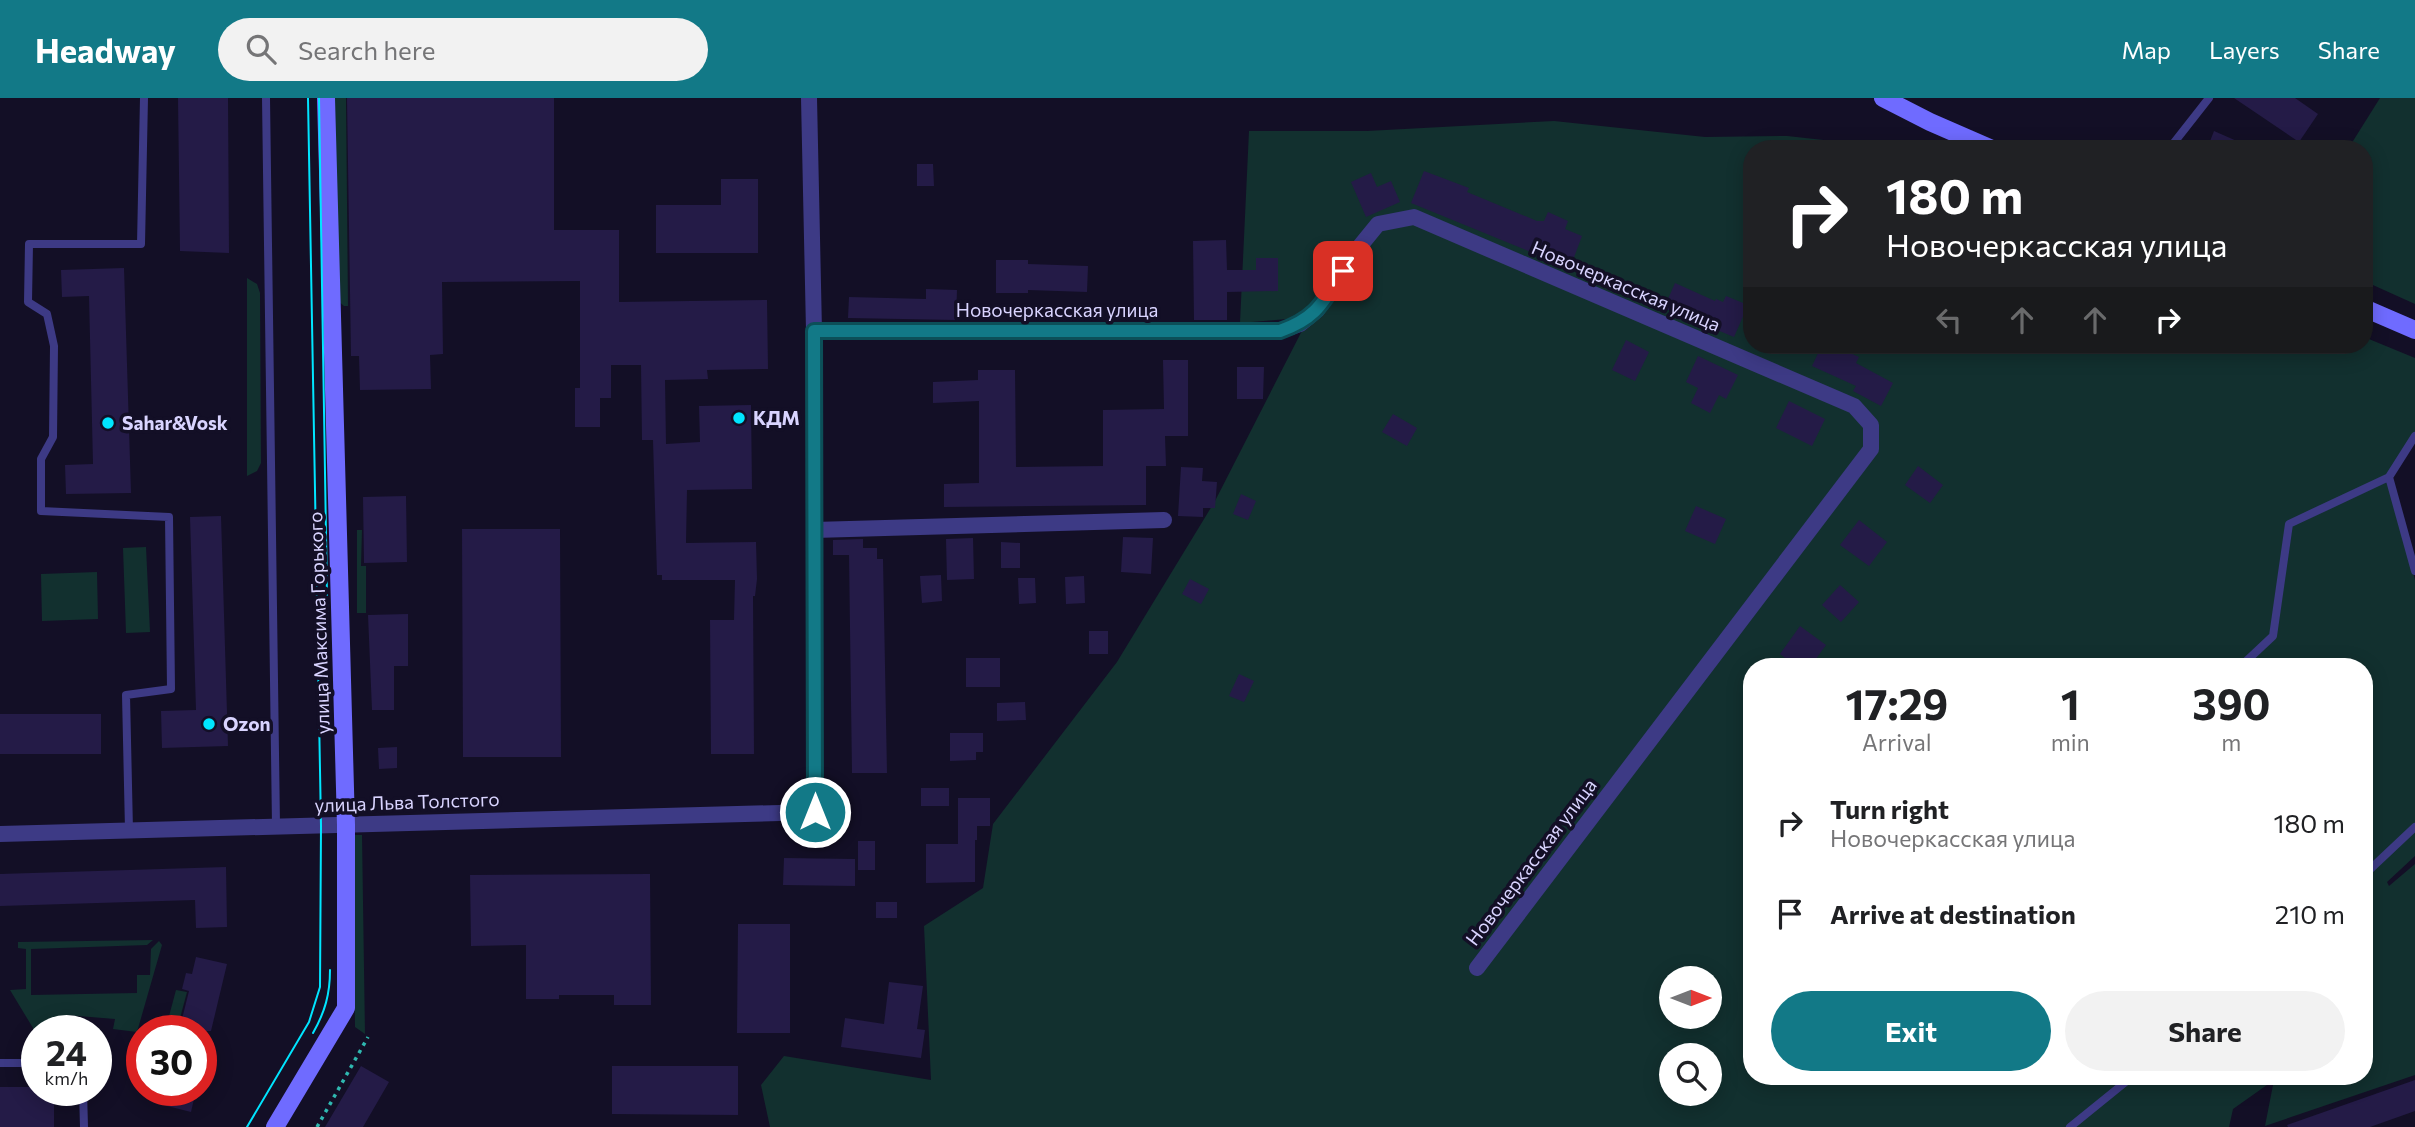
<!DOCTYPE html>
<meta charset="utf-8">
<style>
:root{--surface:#fff;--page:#f2f2f2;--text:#202124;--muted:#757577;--accent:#127987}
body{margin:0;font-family:Commissioner,sans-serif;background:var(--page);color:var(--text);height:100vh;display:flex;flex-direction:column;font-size:26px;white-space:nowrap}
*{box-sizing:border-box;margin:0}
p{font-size:23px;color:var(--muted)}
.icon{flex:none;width:38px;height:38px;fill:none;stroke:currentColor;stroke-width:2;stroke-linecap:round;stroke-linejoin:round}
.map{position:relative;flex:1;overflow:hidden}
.panel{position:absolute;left:1743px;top:560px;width:630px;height:427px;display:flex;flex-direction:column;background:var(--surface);border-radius:28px;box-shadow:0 4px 18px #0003}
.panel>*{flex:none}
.guide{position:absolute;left:1743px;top:42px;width:630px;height:214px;border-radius:28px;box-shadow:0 4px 18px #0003;background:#202124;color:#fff;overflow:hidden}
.needle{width:46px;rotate:90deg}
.fabs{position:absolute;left:1659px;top:868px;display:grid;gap:14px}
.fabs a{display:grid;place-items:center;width:63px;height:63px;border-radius:50%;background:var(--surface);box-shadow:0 4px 18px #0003;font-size:35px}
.speed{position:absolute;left:21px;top:917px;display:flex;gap:14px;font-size:35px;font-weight:700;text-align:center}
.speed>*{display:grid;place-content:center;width:91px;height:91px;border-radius:50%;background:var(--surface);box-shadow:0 4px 18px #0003;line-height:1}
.speed small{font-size:18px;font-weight:400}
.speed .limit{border:10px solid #d22;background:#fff;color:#111}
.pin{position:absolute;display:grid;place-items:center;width:60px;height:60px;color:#fff;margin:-30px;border-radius:14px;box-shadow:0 4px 10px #0006}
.me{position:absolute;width:77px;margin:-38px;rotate:0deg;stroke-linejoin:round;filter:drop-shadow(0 0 5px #0008)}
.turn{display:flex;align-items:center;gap:24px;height:147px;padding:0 28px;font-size:32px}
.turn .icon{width:91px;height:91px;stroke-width:2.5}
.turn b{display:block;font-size:49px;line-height:60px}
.lanes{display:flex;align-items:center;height:66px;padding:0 28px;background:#0003;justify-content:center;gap:35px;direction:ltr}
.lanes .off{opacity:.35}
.eta{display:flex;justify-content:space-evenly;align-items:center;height:119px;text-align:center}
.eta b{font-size:42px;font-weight:700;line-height:49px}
.action{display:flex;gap:14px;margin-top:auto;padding:14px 28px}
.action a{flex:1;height:80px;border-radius:42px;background:var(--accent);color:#fff;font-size:28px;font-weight:700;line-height:80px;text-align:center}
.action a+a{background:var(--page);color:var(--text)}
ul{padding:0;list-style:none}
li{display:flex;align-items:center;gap:21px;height:91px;padding:0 28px}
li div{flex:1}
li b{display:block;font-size:26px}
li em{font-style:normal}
header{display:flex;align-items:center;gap:42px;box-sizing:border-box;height:98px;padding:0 35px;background:var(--accent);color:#fff}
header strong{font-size:33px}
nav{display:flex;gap:38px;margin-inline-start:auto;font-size:24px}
.search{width:490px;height:63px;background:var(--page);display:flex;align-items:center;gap:18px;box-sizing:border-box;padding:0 24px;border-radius:38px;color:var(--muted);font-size:26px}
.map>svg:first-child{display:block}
.green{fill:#12302f;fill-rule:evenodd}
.building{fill:#241b47}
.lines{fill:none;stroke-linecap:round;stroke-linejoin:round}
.path{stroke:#2fb8b0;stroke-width:3.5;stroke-dasharray:3.5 5;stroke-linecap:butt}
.lane{stroke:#3d3a85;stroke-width:8}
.street{stroke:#3d3a85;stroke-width:16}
.secondary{stroke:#6f6bff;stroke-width:18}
.tram{stroke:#00e5ff;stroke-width:2}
.route-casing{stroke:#0c4f58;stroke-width:18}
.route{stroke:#127987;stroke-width:12}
.poi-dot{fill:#00e5ff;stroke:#130f26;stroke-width:2.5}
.labels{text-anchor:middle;stroke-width:7;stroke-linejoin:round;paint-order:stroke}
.street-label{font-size:19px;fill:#d9d4ff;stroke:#130f26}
.poi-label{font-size:19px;font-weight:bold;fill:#d9d4ff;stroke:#130f26;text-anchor:start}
</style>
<header>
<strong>Headway</strong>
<div class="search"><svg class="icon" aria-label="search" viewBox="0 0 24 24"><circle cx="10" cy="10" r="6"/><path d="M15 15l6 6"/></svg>Search here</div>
<nav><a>Map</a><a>Layers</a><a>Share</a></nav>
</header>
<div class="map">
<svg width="2415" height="1029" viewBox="0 0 2415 1029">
<rect width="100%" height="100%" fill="#130f26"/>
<path class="green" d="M335,0H346L348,208H344L337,202Z
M2380,0H2415V206L2364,183V51H2348Z
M1554,23L1705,39L1787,38L1906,51H1752V247H2364V239L2415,260V341L2389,379L2415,482V758L2387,784L2389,788L2415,766V977L2265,1028L2274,982L2233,1011L2229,1029H770L761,987L784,958L931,982L924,828L983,790L993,726L1117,564L1215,403L1309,219L1240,225L1249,33H1367ZM1752,569H2364V978H1752ZM1671,880H1710V919H1671ZM1671,957H1710V996H1671Z
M247,180L257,186L260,195L261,365L257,373L247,378Z
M357,432H362L361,468H366V515H357Z
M146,449L150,534L126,535L123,450Z
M97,474L98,521L42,523L41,476Z
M353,737H362L365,936L355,929Z
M153,842L147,847L31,851V897L137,895V877H150L151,851L159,843L162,847L137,934L113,931L115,921L66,917L63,933H37V952L33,930L10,892L26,891V851L18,850V844Z
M176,892L187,894L179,924L168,922Z"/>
<path class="building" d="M178,0H228L229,155L180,153Z
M347,0H554V132H619V204L767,202L768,271L707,272L708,281L665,282L666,346L700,344L699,308L751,307L752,391L687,392L686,445L756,444L757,481L755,498H753L754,656H711L710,522H734L735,482H662V477H657L653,342H642L641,267H611V300H600V329H575V290H580V183L442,184L443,256L430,257L431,291L360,292L359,258H351Z
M2234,0H2295L2318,16L2299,44Z
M2214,33L2255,51H2207Z
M917,66H933L934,88H917Z
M1424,73L1469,90L1467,94L1537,123H1544L1548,114L1568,123L1565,131L1582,138L1570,170L1411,105Z
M1371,75L1377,89L1391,83L1400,104L1366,119L1351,84Z
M721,81H758V155H656V107H721Z
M1226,142L1227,172H1256V160H1278V193L1227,194V222H1194L1193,143Z
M996,162H1028V166L1088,168L1087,194L1028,192V195H996Z
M124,170L131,395L66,396L65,367L93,366L89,198L62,199L61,172Z
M1675,185L1715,203L1716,201L1723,204L1726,198L1748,207L1734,239L1664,210Z
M926,191L957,192L956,222L848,220L849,199L926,201Z
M1626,242L1649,254L1635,283L1612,272Z
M1822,247H1832L1859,259L1856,265L1893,285L1881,308L1853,293L1856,288L1812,268Z
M1698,258L1738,277L1726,301L1719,297L1710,315L1691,305L1698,290L1686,284Z
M1163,262H1188V338H1165L1166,368H1146V407L944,409V386L979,385V303L933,305V284L978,282V272H1015L1016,369L1103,368V312L1164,311Z
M1237,269H1264L1263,301H1237Z
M1789,303L1825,321L1812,348L1776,330Z
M1393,316L1417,330L1407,348L1382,334Z
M1918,368L1943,387L1930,405L1905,387Z
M1181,369L1203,370L1202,383L1217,384L1215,410H1203V419L1178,418Z
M1241,396L1256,403L1248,422L1233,416Z
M406,398L407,464L364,465L363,399Z
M1696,408L1726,421L1715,446L1685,433Z
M221,418L228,648L162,650L161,613L196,612L190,419Z
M1859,422L1887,444L1869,468L1840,447Z
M462,431H560L561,659H463Z
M1123,439L1153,440L1151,476L1121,474Z
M973,440L974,481L947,482L946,441Z
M863,441V450H877V461H883L887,675H852L849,457H833V442Z
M1001,444L1020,445V470H1001Z
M941,477L942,503L922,505L920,478Z
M1084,478L1085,505L1066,506L1065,479Z
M1018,480H1035L1036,505L1019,506Z
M1190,481L1209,491L1201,506L1182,496Z
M1840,487L1859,504L1841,524L1822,507Z
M408,516V568H394V612H372L368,517Z
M1800,528L1826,547L1810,569H1797L1780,556Z
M1089,533H1108V556H1089Z
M966,560H1000V589H966Z
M1239,576L1254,583L1244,604L1229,598Z
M1025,604L1026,622L997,623V605Z
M0,616H101V656H0Z
M950,635H983V654H976V662L950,663Z
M397,649V670L379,671L378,650Z
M921,690H949V708H921Z
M958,700H990V728H977V742H975V784L926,785V746H958Z
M858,743H875V772H858Z
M784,760L855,761V788L783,787Z
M226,769L227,829L196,830L195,802L0,808V776Z
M650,776L651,907H614V897H559V901H526V847L471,848L470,777Z
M876,804H897V820H876Z
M738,826H790V935H737Z
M196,859L227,866L211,933H179L189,893L182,891L186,875L192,876Z
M889,884L923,888L917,931L925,932L921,960L841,949L845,920L884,926Z
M361,968L389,984L363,1029H325Z
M612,968H738V1017L612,1016Z
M2415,982V1013L2370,1029H2288L2287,1027Z
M0,989H37V992H54V1029H0Z
M163,992H196L191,1014L159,1006Z"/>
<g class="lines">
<path class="path" d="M317,1029L368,939"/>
<path class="lane" d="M266,0L276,728
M2169,51L2209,0
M2415,338L2389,379L2415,473
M2240,569L2273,538L2289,426L2389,379
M129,732L126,597L171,591L169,419L41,413V361L53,339L54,248L47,216L28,204L29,146H141L144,0
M2364,777L2415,729
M0,965H37
M83,992L84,1029
M2070,1029L2133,978"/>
<path class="street" d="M814,233H1280L1300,226L1317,212L1356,153L1378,126L1414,119L1854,308L1871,327V351L1477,870
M814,432L1164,422
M0,736L815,714L814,233L809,0"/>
<path class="secondary" d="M1883,0L1930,24L1992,51
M2364,210L2415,232
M275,1029L346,910V727L326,0"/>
<path class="tram" d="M319,0L329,624
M313,935C325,914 330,896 330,872
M247,1029L309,924L320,889L321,728L308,0"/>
</g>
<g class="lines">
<defs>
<path id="route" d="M815,714L814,233H1280C1317,220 1323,204 1343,173"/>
</defs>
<use href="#route" class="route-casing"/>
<use href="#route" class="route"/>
</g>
<g class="poi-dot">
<circle cx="739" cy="320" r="7"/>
<circle cx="108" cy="325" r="7"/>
<circle cx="209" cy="626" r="7"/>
</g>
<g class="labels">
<g class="street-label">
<text transform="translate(1626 188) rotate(23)" y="7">Новочеркасская улица</text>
<text x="1057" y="219">Новочеркасская улица</text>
<text transform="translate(319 525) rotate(-92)" y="7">улица Максима Горького</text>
<text transform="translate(407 704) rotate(-2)" y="7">улица Льва Толстого</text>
<text transform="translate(1531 764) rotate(-53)" y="7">Новочеркасская улица</text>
</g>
<g class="poi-label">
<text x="753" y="327">КДМ</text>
<text x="122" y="332">Sahar&amp;Vosk</text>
<text x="223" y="633">Ozon</text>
</g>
</g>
</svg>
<div class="fabs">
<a><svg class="needle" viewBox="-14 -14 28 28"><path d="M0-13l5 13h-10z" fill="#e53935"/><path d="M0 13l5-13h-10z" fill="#757577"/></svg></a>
<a><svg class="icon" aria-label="search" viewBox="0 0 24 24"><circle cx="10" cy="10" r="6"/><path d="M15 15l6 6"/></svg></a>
</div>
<div class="speed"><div>24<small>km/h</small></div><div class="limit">30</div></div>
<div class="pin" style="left:1343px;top:173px;background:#d93025"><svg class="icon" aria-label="arrive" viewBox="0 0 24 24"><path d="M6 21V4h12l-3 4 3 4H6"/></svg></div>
<svg class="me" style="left:815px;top:714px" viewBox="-20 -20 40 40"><circle r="17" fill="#127987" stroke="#fff" stroke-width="3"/><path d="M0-11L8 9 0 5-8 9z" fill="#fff"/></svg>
<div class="guide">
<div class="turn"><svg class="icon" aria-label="right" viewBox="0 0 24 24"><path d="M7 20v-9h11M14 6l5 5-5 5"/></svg><div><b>180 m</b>Новочеркасская улица</div></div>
<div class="lanes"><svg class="icon off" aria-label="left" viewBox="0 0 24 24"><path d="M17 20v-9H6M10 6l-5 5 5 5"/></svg><svg class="icon off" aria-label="ahead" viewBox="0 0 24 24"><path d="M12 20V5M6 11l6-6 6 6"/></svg><svg class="icon off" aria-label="ahead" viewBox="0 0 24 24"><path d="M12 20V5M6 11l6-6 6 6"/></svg><svg class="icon" aria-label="right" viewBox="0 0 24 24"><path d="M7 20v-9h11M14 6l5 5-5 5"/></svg></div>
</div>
<section class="panel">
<div class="eta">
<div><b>17:29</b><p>Arrival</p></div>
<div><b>1</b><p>min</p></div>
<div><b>390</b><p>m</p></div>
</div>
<ul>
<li><svg class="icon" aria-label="right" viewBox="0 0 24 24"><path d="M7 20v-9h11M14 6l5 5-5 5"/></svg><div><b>Turn right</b><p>Новочеркасская улица</p></div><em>180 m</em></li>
<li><svg class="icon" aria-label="arrive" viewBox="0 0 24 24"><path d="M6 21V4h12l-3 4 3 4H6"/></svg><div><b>Arrive at destination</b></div><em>210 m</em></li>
</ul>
<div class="action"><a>Exit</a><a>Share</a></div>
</section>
</div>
